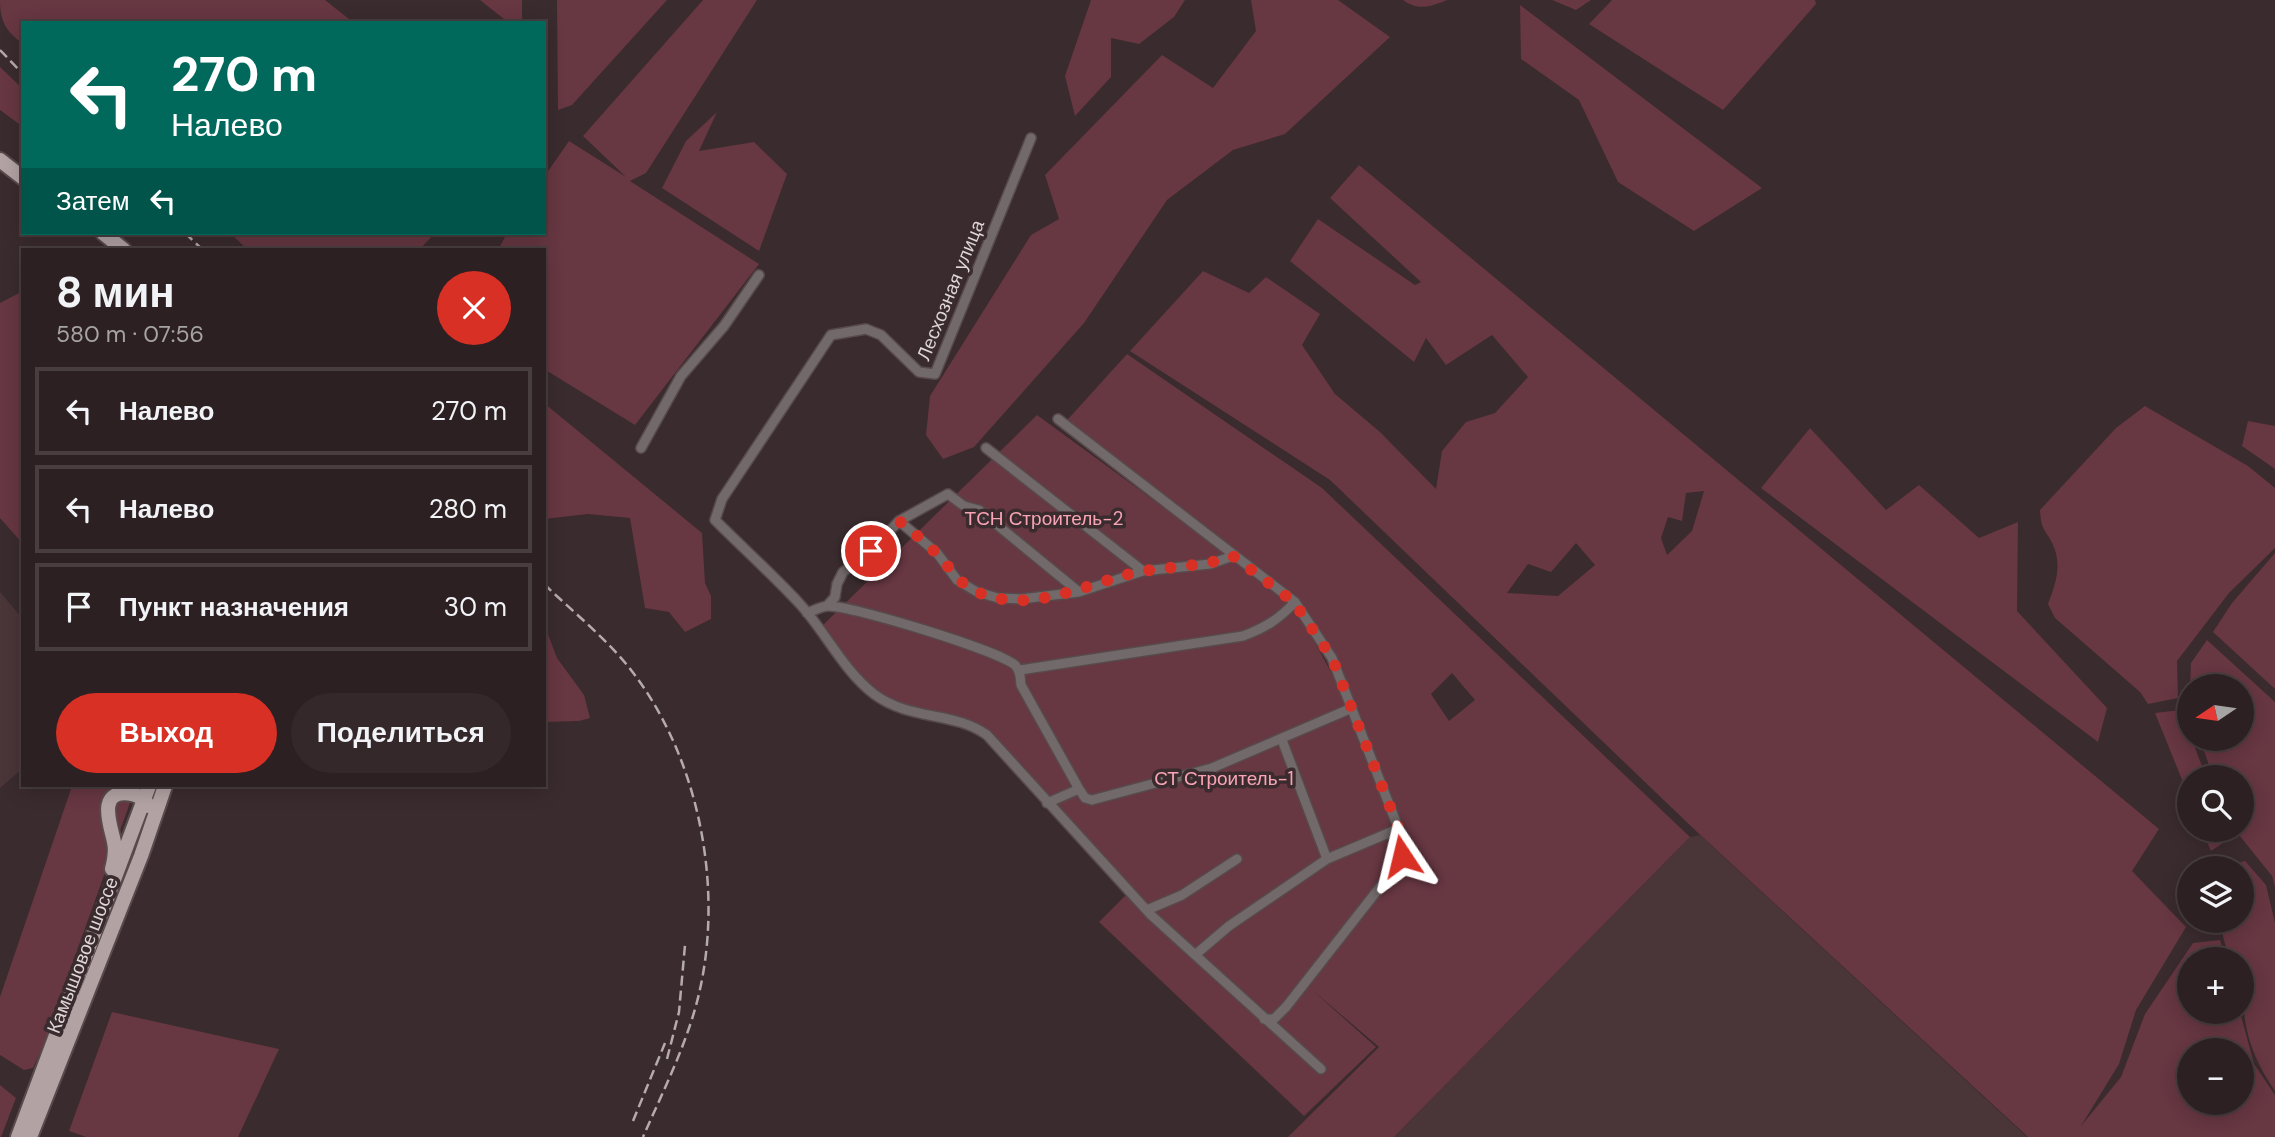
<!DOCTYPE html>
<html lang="ru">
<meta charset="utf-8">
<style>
:root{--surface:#2c2022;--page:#34282a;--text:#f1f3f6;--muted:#a6a3a5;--line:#483e40;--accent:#d93025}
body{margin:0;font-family:"DM Sans",sans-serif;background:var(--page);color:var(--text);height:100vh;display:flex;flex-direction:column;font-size:26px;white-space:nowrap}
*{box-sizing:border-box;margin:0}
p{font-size:23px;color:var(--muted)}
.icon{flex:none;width:38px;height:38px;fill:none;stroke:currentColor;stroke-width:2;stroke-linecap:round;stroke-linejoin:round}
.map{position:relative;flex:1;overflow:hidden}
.side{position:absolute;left:21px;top:248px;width:525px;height:539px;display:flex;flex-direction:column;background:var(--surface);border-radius:0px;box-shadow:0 4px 18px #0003,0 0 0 2px var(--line)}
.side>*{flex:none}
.guide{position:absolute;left:21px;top:21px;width:525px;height:214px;border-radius:0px;box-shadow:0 4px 18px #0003,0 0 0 2px var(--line);background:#00695c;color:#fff;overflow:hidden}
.needle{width:46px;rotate:257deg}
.controls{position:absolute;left:2177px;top:674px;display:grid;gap:14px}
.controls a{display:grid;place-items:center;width:77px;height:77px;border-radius:50%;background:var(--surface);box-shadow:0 4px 18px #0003,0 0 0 2px var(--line);font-size:35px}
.pin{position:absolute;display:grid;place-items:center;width:60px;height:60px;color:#fff;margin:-30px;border:4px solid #fff;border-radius:50%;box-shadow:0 2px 7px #0007}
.me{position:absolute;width:77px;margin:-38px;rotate:350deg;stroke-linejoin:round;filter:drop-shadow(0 0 5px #0008)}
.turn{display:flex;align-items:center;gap:24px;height:147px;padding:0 35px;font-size:32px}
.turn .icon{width:91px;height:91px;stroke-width:2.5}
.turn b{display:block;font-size:49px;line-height:60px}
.then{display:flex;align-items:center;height:66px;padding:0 35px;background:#0003;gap:14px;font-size:26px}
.round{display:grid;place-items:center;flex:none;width:74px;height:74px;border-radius:37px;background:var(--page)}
.overview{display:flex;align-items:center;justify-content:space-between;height:119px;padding:0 35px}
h1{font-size:42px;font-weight:700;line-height:52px}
.action{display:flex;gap:14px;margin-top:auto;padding:14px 35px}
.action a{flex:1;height:80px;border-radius:42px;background:var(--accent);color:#fff;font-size:28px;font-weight:700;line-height:80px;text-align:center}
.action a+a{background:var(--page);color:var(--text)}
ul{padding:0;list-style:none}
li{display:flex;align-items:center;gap:21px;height:88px;margin:0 14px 10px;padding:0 21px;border:4px solid var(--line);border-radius:0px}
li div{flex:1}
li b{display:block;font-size:26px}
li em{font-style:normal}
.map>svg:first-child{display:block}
.built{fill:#4a3539}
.green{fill:#673742;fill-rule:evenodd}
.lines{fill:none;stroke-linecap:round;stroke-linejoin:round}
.street-casing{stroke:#584a4c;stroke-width:12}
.primary-casing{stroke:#584a4c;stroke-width:18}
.street{stroke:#71696a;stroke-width:9}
.primary{stroke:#b2a2a4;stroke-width:14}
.rail{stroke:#b5abac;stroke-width:2.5;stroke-dasharray:10 5;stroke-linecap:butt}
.route{stroke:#d93025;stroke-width:12;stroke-dasharray:0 21.6}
.labels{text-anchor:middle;stroke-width:7;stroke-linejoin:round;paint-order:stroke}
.street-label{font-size:19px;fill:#dfd6d7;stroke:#3a2b2e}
.park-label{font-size:19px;fill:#f9a4b5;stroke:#3a2b2e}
</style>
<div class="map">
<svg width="2275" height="1137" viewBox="0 0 2275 1137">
<rect width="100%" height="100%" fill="#3a2b2e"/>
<path class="built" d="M0,592L23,619V768L0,788Z
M1700,835L2027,1137H1394L1690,837Z"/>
<path class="green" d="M0,0H325L354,23H23V44C6,31 0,22 0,0Z
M480,0H522V23H509Z
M557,0H667L572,105L558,110Z
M703,0H757L646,173L630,181L759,264L635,425L544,369V250H498L507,233H544V177L569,141L626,177L583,136Z
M1091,0H1185L1174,17L1139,44L1111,38V77L1075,116L1065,76Z
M1251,0H1338L1390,37L1285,134L1233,150L1167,200L1084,323L974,447L943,459L926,435L930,396L1031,235L1059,219L1045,175L1162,55L1213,88L1256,31Z
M1403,0H1447C1430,7 1418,11 1403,0Z
M1552,0H1591L1576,10Z
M1612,0H1815L1816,4L1723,110L1589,24Z
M1520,5L1762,188L1694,231L1618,182L1579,100L1521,59Z
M0,67L23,89V127L0,110Z
M717,112L699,151L754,142L787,174L759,251L662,188L686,141Z
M1359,165L2159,829L2132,871L2186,927L2136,1010L2119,1064L2081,1126L2121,1077L2145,1014L2193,943L2220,940L2226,959H2189V1012H2240L2254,1064L2275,1095V1137H2028L1696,831L1330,480L1130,351L1203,271L1249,293L1266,277L1320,314L1302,345L1335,394L1380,432L1436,489L1442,451L1466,422L1495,413L1528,377L1492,335L1446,365L1426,338L1414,362L1290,261L1318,219L1415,285L1421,282L1330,198ZM1704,491L1692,531L1667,555L1661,538L1668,517L1682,521L1686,493ZM1576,543L1595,565L1558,596L1507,593L1528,564L1551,572ZM2189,1050H2242V1102H2189Z
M230,233H435L419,250H248Z
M23,291V544L0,518V303Z
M1127,354L1322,488L1690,837L1394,1137H1288L1379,1047L1311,989L1376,1047L1304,1116L1099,922L1131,890L1050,803L1081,789L1024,685C1023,680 1023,672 1020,668C1012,652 960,639 943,635L990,653L1018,670L1019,685L1077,788L1048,801C1028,778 996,731 968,721C948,714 923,718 904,710C865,694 844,658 823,625L1037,415L1229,555C1201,566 1173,564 1144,570C1076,583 1025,621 958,578L956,582C1022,620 1076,589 1143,574C1173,566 1203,570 1232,558L1295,606L1350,707L1409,860L1380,900L1411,859L1352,708L1295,602L1228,549L1060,428ZM1452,673L1475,700L1449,721L1431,694Z
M544,403L702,533L705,583L711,596V619L685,632L669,612L645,608L630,518L588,514L544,519Z
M2145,406L2248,466L2275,488V548L2229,593L2177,661L2178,698L2148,704L2140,692L2055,618L2048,604C2055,585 2061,570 2055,550C2049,531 2041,535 2040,510L2116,428Z
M2248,421L2275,426V469L2242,446Z
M1810,428L1886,510L1919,485L1979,538L2018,522L2017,611L2107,708L2098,742L1761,488Z
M2275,553V689L2213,632L2232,603Z
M544,624L557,658L584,695L590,718L579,721L544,722Z
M2207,640L2275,702V887L2272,876L2235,830H2242V777H2213L2200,739L2242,738V686H2190L2191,663Z
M2181,710L2206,777H2189V797L2155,713Z
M72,786H136L43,1046L33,1068L24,1070L0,1055V997Z
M2202,830H2226L2229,839L2211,851Z
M2245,861L2266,885L2275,923V1091C2243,1044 2242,1014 2242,959H2229L2219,921L2242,920V868H2223Z
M112,1012L279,1049L238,1137H86L69,1131Z
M0,1085L16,1098L1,1137H0Z"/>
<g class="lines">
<defs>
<path id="street" d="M1031,138L935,374L919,372L881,335L866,329L831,335L722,499L715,520C743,548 772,574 799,603C825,631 843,670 874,694C910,721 954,711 987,735L1151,915L1321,1069
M1058,419L1295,602L1332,658L1403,840L1398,864L1286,1007L1274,1019H1264
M641,448L681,376L724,326L759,275
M986,448L1143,571
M899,521L937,553L957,580L977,592L998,598L1021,599L1079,592L1143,571L1210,564L1233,556
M827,606L835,597L837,584L843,572L871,551L899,521L948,494L964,506L979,510L1079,592
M807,613C813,611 822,606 828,606C853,606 997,650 1015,665C1021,671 1020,678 1021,685L1079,789L1085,798L1092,800L1212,768L1352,708
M1020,670L1243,636C1265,628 1279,619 1295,602
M1282,740L1327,859
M1047,803L1079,789
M1147,910L1182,895L1237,859
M1195,955L1229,926L1327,859L1398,829"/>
<path id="primary" d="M0,160L23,178
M103,233L124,250
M112,869C114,861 116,850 114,842C111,826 95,788 132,794C140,796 145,799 149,806
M18,1137L149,786
M30,1137L141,856L165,786"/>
</defs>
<use href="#street" class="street-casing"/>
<use href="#primary" class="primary-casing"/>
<use href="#street" class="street"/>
<use href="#primary" class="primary"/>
<path class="rail" d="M0,50L23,74
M185,233L203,250
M544,584C573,612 607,639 631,670C704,764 728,907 692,1019C679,1060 660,1098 643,1137
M667,1059L679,1012L685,945
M633,1121L665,1043"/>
</g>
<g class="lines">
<path class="route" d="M871,551L899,521C911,531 924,541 935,552C950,566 957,583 977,592C1032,616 1090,581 1144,571C1174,566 1203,567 1233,556L1294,602L1332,658L1403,840L1402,856"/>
</g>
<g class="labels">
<g class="street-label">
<text transform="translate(950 290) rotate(-68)" y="7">Лесхозная улица</text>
<text transform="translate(82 955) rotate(-69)" y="7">Камышовое шоссе</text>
</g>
<g class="park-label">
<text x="1044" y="525">ТСН Строитель-2</text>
<text x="1224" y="785">СТ Строитель-1</text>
</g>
</g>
</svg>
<div class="controls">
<a><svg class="needle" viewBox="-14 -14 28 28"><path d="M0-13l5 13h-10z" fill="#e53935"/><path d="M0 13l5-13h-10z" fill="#a6a3a5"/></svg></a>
<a><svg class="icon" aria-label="search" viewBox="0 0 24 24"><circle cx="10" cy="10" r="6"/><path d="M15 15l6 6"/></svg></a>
<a><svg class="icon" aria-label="layers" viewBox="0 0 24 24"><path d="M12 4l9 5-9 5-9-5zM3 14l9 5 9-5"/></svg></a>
<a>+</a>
<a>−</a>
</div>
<div class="pin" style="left:871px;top:551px;background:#d93025"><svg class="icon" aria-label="arrive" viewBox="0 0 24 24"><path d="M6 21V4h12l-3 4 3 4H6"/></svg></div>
<svg class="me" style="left:1402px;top:856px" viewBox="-20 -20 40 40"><path d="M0-17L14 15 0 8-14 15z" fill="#d93025" stroke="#fff" stroke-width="4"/></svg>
<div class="guide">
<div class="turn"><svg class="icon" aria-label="left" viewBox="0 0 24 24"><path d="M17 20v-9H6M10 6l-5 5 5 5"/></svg><div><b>270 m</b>Налево</div></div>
<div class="then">Затем<svg class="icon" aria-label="left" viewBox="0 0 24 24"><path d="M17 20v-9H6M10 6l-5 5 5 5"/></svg></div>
</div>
<section class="side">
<div class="overview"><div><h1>8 мин</h1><p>580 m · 07:56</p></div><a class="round" style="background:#d93025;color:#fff"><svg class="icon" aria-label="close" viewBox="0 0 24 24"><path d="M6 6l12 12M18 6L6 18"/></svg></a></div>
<ul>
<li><svg class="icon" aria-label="left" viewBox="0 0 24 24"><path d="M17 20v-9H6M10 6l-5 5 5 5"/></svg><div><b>Налево</b></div><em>270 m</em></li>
<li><svg class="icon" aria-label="left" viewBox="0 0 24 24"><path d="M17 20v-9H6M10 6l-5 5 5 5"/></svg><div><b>Налево</b></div><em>280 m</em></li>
<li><svg class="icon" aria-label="arrive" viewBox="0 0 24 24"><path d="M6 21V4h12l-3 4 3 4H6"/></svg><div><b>Пункт назначения</b></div><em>30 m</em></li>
</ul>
<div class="action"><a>Выход</a><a>Поделиться</a></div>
</section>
</div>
